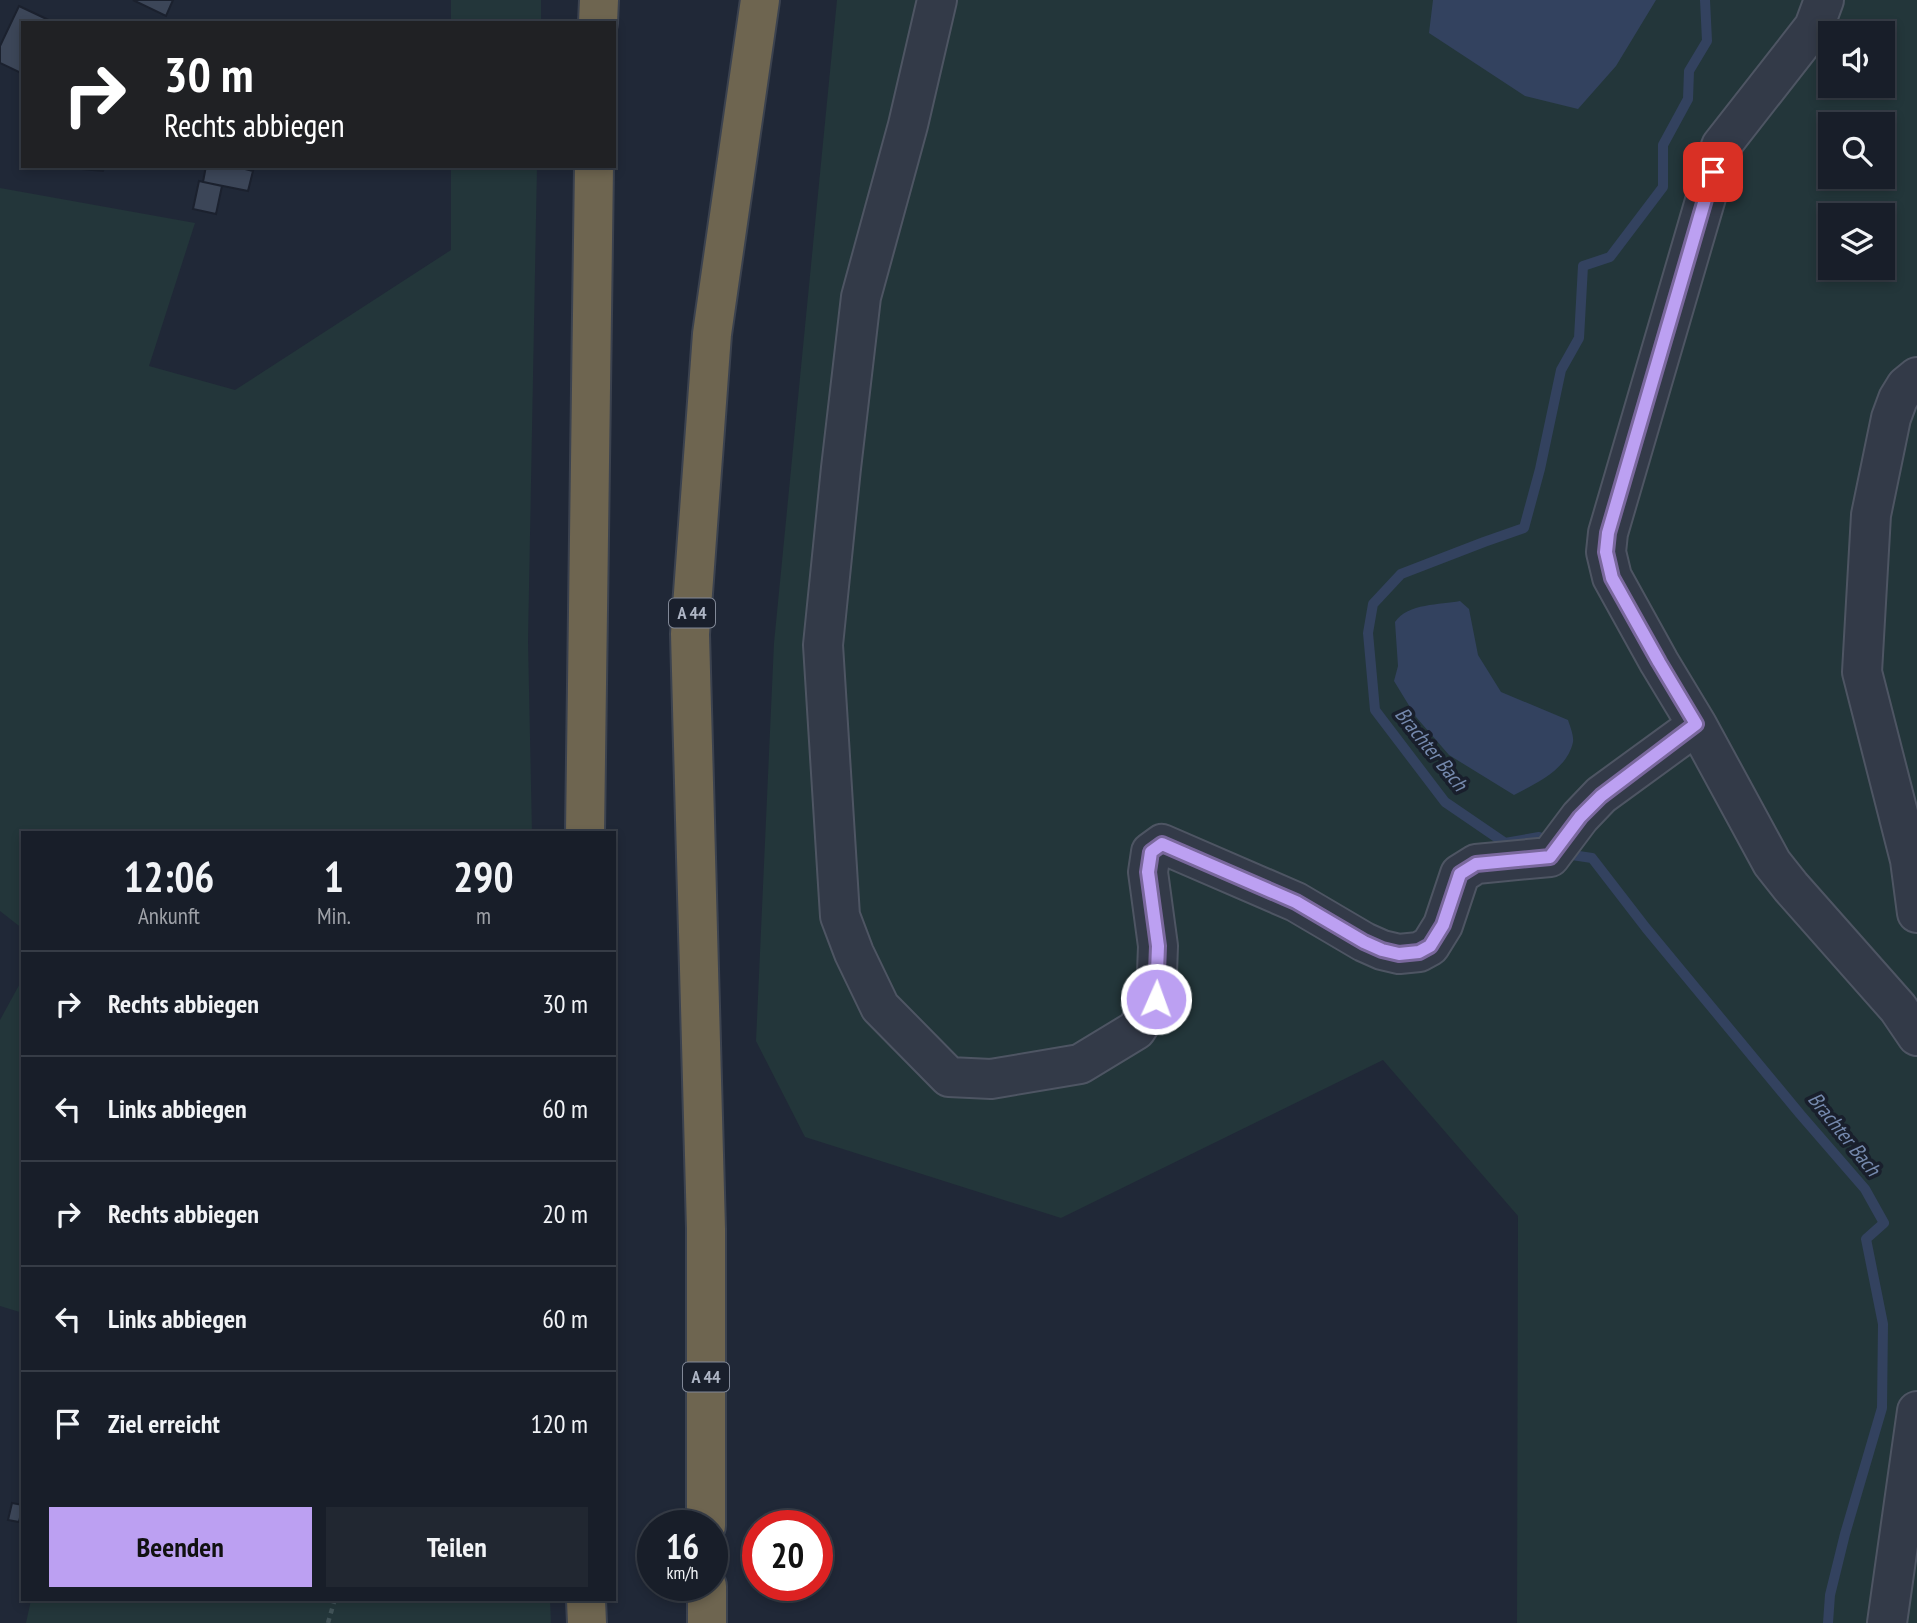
<!DOCTYPE html>
<html lang="de">
<style>
:root{--surface:#181e29;--page:#212731;--text:#f1f3f6;--muted:#9fa2a8;--line:#363c46;--accent:#bca0f2}
body{margin:0;font-family:"PT Sans Narrow",sans-serif;background:var(--page);color:var(--text);height:100vh;display:flex;flex-direction:column;font-size:26px;white-space:nowrap}
*{box-sizing:border-box;margin:0}
p{font-size:23px;color:var(--muted)}
.icon{flex:none;width:38px;height:38px;fill:none;stroke:currentColor;stroke-width:2;stroke-linecap:round;stroke-linejoin:round}
.map{position:relative;flex:1;overflow:hidden}
.drawer{position:absolute;left:21px;top:831px;width:595px;height:770px;display:flex;flex-direction:column;background:var(--surface);border-radius:0px;box-shadow:0 4px 10px #0003,0 0 0 2px var(--line)}
.drawer>*{flex:none}
.guide{position:absolute;left:21px;top:21px;width:595px;height:147px;border-radius:0px;box-shadow:0 4px 10px #0003,0 0 0 2px var(--line);background:#202124;color:#fff;overflow:hidden}
.controls{position:absolute;left:1818px;top:21px;display:grid;gap:14px}
.controls a{display:grid;place-items:center;width:77px;height:77px;border-radius:0px;background:var(--surface);box-shadow:0 4px 10px #0003,0 0 0 2px var(--line);font-size:35px}
.speed{position:absolute;left:637px;top:1510px;display:flex;gap:14px;font-size:35px;font-weight:700;text-align:center}
.speed>*{display:grid;place-content:center;width:91px;height:91px;border-radius:50%;background:var(--surface);box-shadow:0 4px 10px #0003,0 0 0 2px var(--line);line-height:1}
.speed small{font-size:18px;font-weight:400}
.speed .limit{border:10px solid #d22;background:#fff;color:#111}
.pin{position:absolute;display:grid;place-items:center;width:60px;height:60px;color:#fff;margin:-30px;border-radius:14px;box-shadow:0 4px 10px #0006}
.me{position:absolute;width:77px;margin:-38px;rotate:2deg;stroke-linejoin:round;filter:drop-shadow(0 0 5px #0008)}
.turn{display:flex;align-items:center;gap:24px;height:147px;padding:0 28px;font-size:32px}
.turn .icon{width:91px;height:91px;stroke-width:2.5}
.turn b{display:block;font-size:49px;line-height:60px}
.eta{display:flex;justify-content:space-evenly;align-items:center;height:119px;text-align:center}
.eta b{font-size:42px;font-weight:700;line-height:49px}
.action{display:flex;gap:14px;margin-top:auto;padding:14px 28px}
.action a{flex:1;height:80px;border-radius:0px;background:var(--accent);color:#111;font-size:28px;font-weight:700;line-height:80px;text-align:center}
.action a+a{background:var(--page);color:var(--text)}
ul{padding:0;list-style:none}
li{display:flex;align-items:center;gap:21px;height:105px;padding:0 28px;border-top:2px solid var(--line)}
li div{flex:1}
li b{display:block;font-size:26px}
li em{font-style:normal}
.map>svg:first-child{display:block}
.green{fill:#23363a;fill-rule:evenodd}
.water{fill:#33425f}
.lines{fill:none;stroke-linecap:round;stroke-linejoin:round}
.stream{stroke:#33425f;stroke-width:10}
.building{fill:#3c4658;stroke:#1b212e;stroke-width:2}
.minor-casing{stroke:#4e5563;stroke-width:42}
.highway-casing{stroke:#3b424f;stroke-width:42}
.path{stroke:#415358;stroke-width:4.5;stroke-dasharray:5 5;stroke-linecap:butt}
.minor{stroke:#333a48;stroke-width:38}
.highway{stroke:#6e6550;stroke-width:38}
.route-casing{stroke:#7a689d;stroke-width:18}
.route{stroke:#bca0f2;stroke-width:12}
.labels{text-anchor:middle;stroke-width:7;stroke-linejoin:round;paint-order:stroke}
.shield{fill:#191f2c;stroke:#818897;stroke-width:2}
.shield-label{font-size:18px;font-weight:bold;fill:#aeb5c5}
.water-label{font-size:21px;font-style:italic;fill:#7589ad;stroke:#191f2c}
</style>
<div class="map">
<svg width="1917" height="1623" viewBox="0 0 1917 1623">
<rect width="100%" height="100%" fill="#202837"/>
<path class="green" d="M451,0H541V23H451Z
M837,0H1917V1623H1517L1518,1216L1383,1060L1061,1218L805,1137L756,1041L774,643ZM1830,33H1883V86H1830ZM1830,124H1883V177H1830ZM1830,215H1883V268H1830Z
M451,166H537L528,641L532,833H23V929L0,911V188L195,223L149,366L235,390L451,250Z
M23,978V1313L0,1306V1020Z
M31,1600H550L551,1623H26Z"/>
<path class="water" d="M1433,0H1656L1616,66L1578,109L1525,96L1429,33Z
M1460,601L1469,609L1478,655L1501,692L1568,720C1570,726 1574,736 1573,742C1567,770 1536,783 1514,795L1449,755L1416,717L1394,681L1398,666L1395,622C1408,603 1440,605 1460,601Z"/>
<g class="lines">
<path class="stream" d="M1550,843L1539,837L1505,843L1445,802L1375,710L1368,633L1373,604L1401,574L1484,542L1524,528L1540,469L1561,370L1579,338L1583,266L1610,257L1663,187V145L1688,99L1689,71L1707,41L1705,0
M1564,851L1572,855L1592,858L1646,928L1800,1114L1865,1189L1884,1223L1866,1239L1883,1324L1882,1408L1845,1534L1830,1595L1828,1623"/>
</g>
<path class="building" d="M133,0H173L166,16Z
M19,6L55,23H23V74L0,63V46Z
M49,166H104L103,171Z
M206,166H233L253,171L248,191L203,182Z
M199,181L222,186L216,214L193,209Z
M12,1503L23,1505L19,1522L8,1520Z"/>
<g class="lines">
<defs>
<path id="minor" d="M937,0L908,125L861,297L841,468L823,645L840,916L854,953L880,1007L949,1077L991,1079L1080,1064L1136,1030L1156,999L1158,946L1148,872L1151,852L1162,844L1296,902L1364,942L1382,950L1399,954L1419,952L1430,946L1443,925L1460,874L1476,864L1550,857L1580,817L1601,795L1697,725
M1824,0L1814,27L1721,146L1608,533L1606,552L1612,577L1659,662L1697,725L1772,863L1791,887L1898,1008L1917,1036
M1917,377L1906,386L1898,399L1891,418L1871,515L1862,672L1910,860L1917,913
M1887,1623L1917,1411"/>
<path id="highway" d="M598,23L599,0
M585,833L594,166
M706,1526V1229L690,634L712,334L760,0
M707,1586V1623
M586,1600L587,1623"/>
</defs>
<use href="#minor" class="minor-casing"/>
<use href="#highway" class="highway-casing"/>
<path class="path" d="M328,1623L334,1602"/>
<use href="#minor" class="minor"/>
<use href="#highway" class="highway"/>
</g>
<g class="lines">
<defs>
<path id="route" d="M1156,999L1158,946L1148,872L1151,852L1162,844L1296,902L1364,942L1382,950L1399,954L1419,952L1430,946L1443,925L1460,874L1476,864L1550,857L1580,817L1601,796L1696,724L1659,662L1612,578L1606,552L1608,533L1713,172"/>
</defs>
<use href="#route" class="route-casing"/>
<use href="#route" class="route"/>
</g>
<g class="labels">
<g class="shield">
<rect x="669" y="598.5" width="46" height="29" rx="5"/>
<rect x="683" y="1362.5" width="46" height="29" rx="5"/>
</g>
<g class="shield-label">
<text x="692" y="619">A 44</text>
<text x="706" y="1383">A 44</text>
</g>
<g class="water-label">
<text transform="translate(1431 749) rotate(51)" y="7">Brachter Bach</text>
<text transform="translate(1844 1134) rotate(51)" y="7">Brachter Bach</text>
</g>
</g>
</svg>
<div class="controls">
<a><svg class="icon" aria-label="sound" viewBox="0 0 24 24"><path d="M4 9h4l5-4v14l-5-4H4zM17 9q2 3 0 6"/></svg></a>
<a><svg class="icon" aria-label="search" viewBox="0 0 24 24"><circle cx="10" cy="10" r="6"/><path d="M15 15l6 6"/></svg></a>
<a><svg class="icon" aria-label="layers" viewBox="0 0 24 24"><path d="M12 4l9 5-9 5-9-5zM3 14l9 5 9-5"/></svg></a>
</div>
<div class="speed"><div>16<small>km/h</small></div><div class="limit">20</div></div>
<div class="pin" style="left:1713px;top:172px;background:#d93025"><svg class="icon" aria-label="arrive" viewBox="0 0 24 24"><path d="M6 21V4h12l-3 4 3 4H6"/></svg></div>
<svg class="me" style="left:1156px;top:999px" viewBox="-20 -20 40 40"><circle r="17" fill="#bca0f2" stroke="#fff" stroke-width="3"/><path d="M0-11L8 9 0 5-8 9z" fill="#fff"/></svg>
<div class="guide">
<div class="turn"><svg class="icon" aria-label="right" viewBox="0 0 24 24"><path d="M7 20v-9h11M14 6l5 5-5 5"/></svg><div><b>30 m</b>Rechts abbiegen</div></div>
</div>
<section class="drawer">
<div class="eta">
<div><b>12:06</b><p>Ankunft</p></div>
<div><b>1</b><p>Min.</p></div>
<div><b>290</b><p>m</p></div>
</div>
<ul>
<li><svg class="icon" aria-label="right" viewBox="0 0 24 24"><path d="M7 20v-9h11M14 6l5 5-5 5"/></svg><div><b>Rechts abbiegen</b></div><em>30 m</em></li>
<li><svg class="icon" aria-label="left" viewBox="0 0 24 24"><path d="M17 20v-9H6M10 6l-5 5 5 5"/></svg><div><b>Links abbiegen</b></div><em>60 m</em></li>
<li><svg class="icon" aria-label="right" viewBox="0 0 24 24"><path d="M7 20v-9h11M14 6l5 5-5 5"/></svg><div><b>Rechts abbiegen</b></div><em>20 m</em></li>
<li><svg class="icon" aria-label="left" viewBox="0 0 24 24"><path d="M17 20v-9H6M10 6l-5 5 5 5"/></svg><div><b>Links abbiegen</b></div><em>60 m</em></li>
<li><svg class="icon" aria-label="arrive" viewBox="0 0 24 24"><path d="M6 21V4h12l-3 4 3 4H6"/></svg><div><b>Ziel erreicht</b></div><em>120 m</em></li>
</ul>
<div class="action"><a>Beenden</a><a>Teilen</a></div>
</section>
</div>
